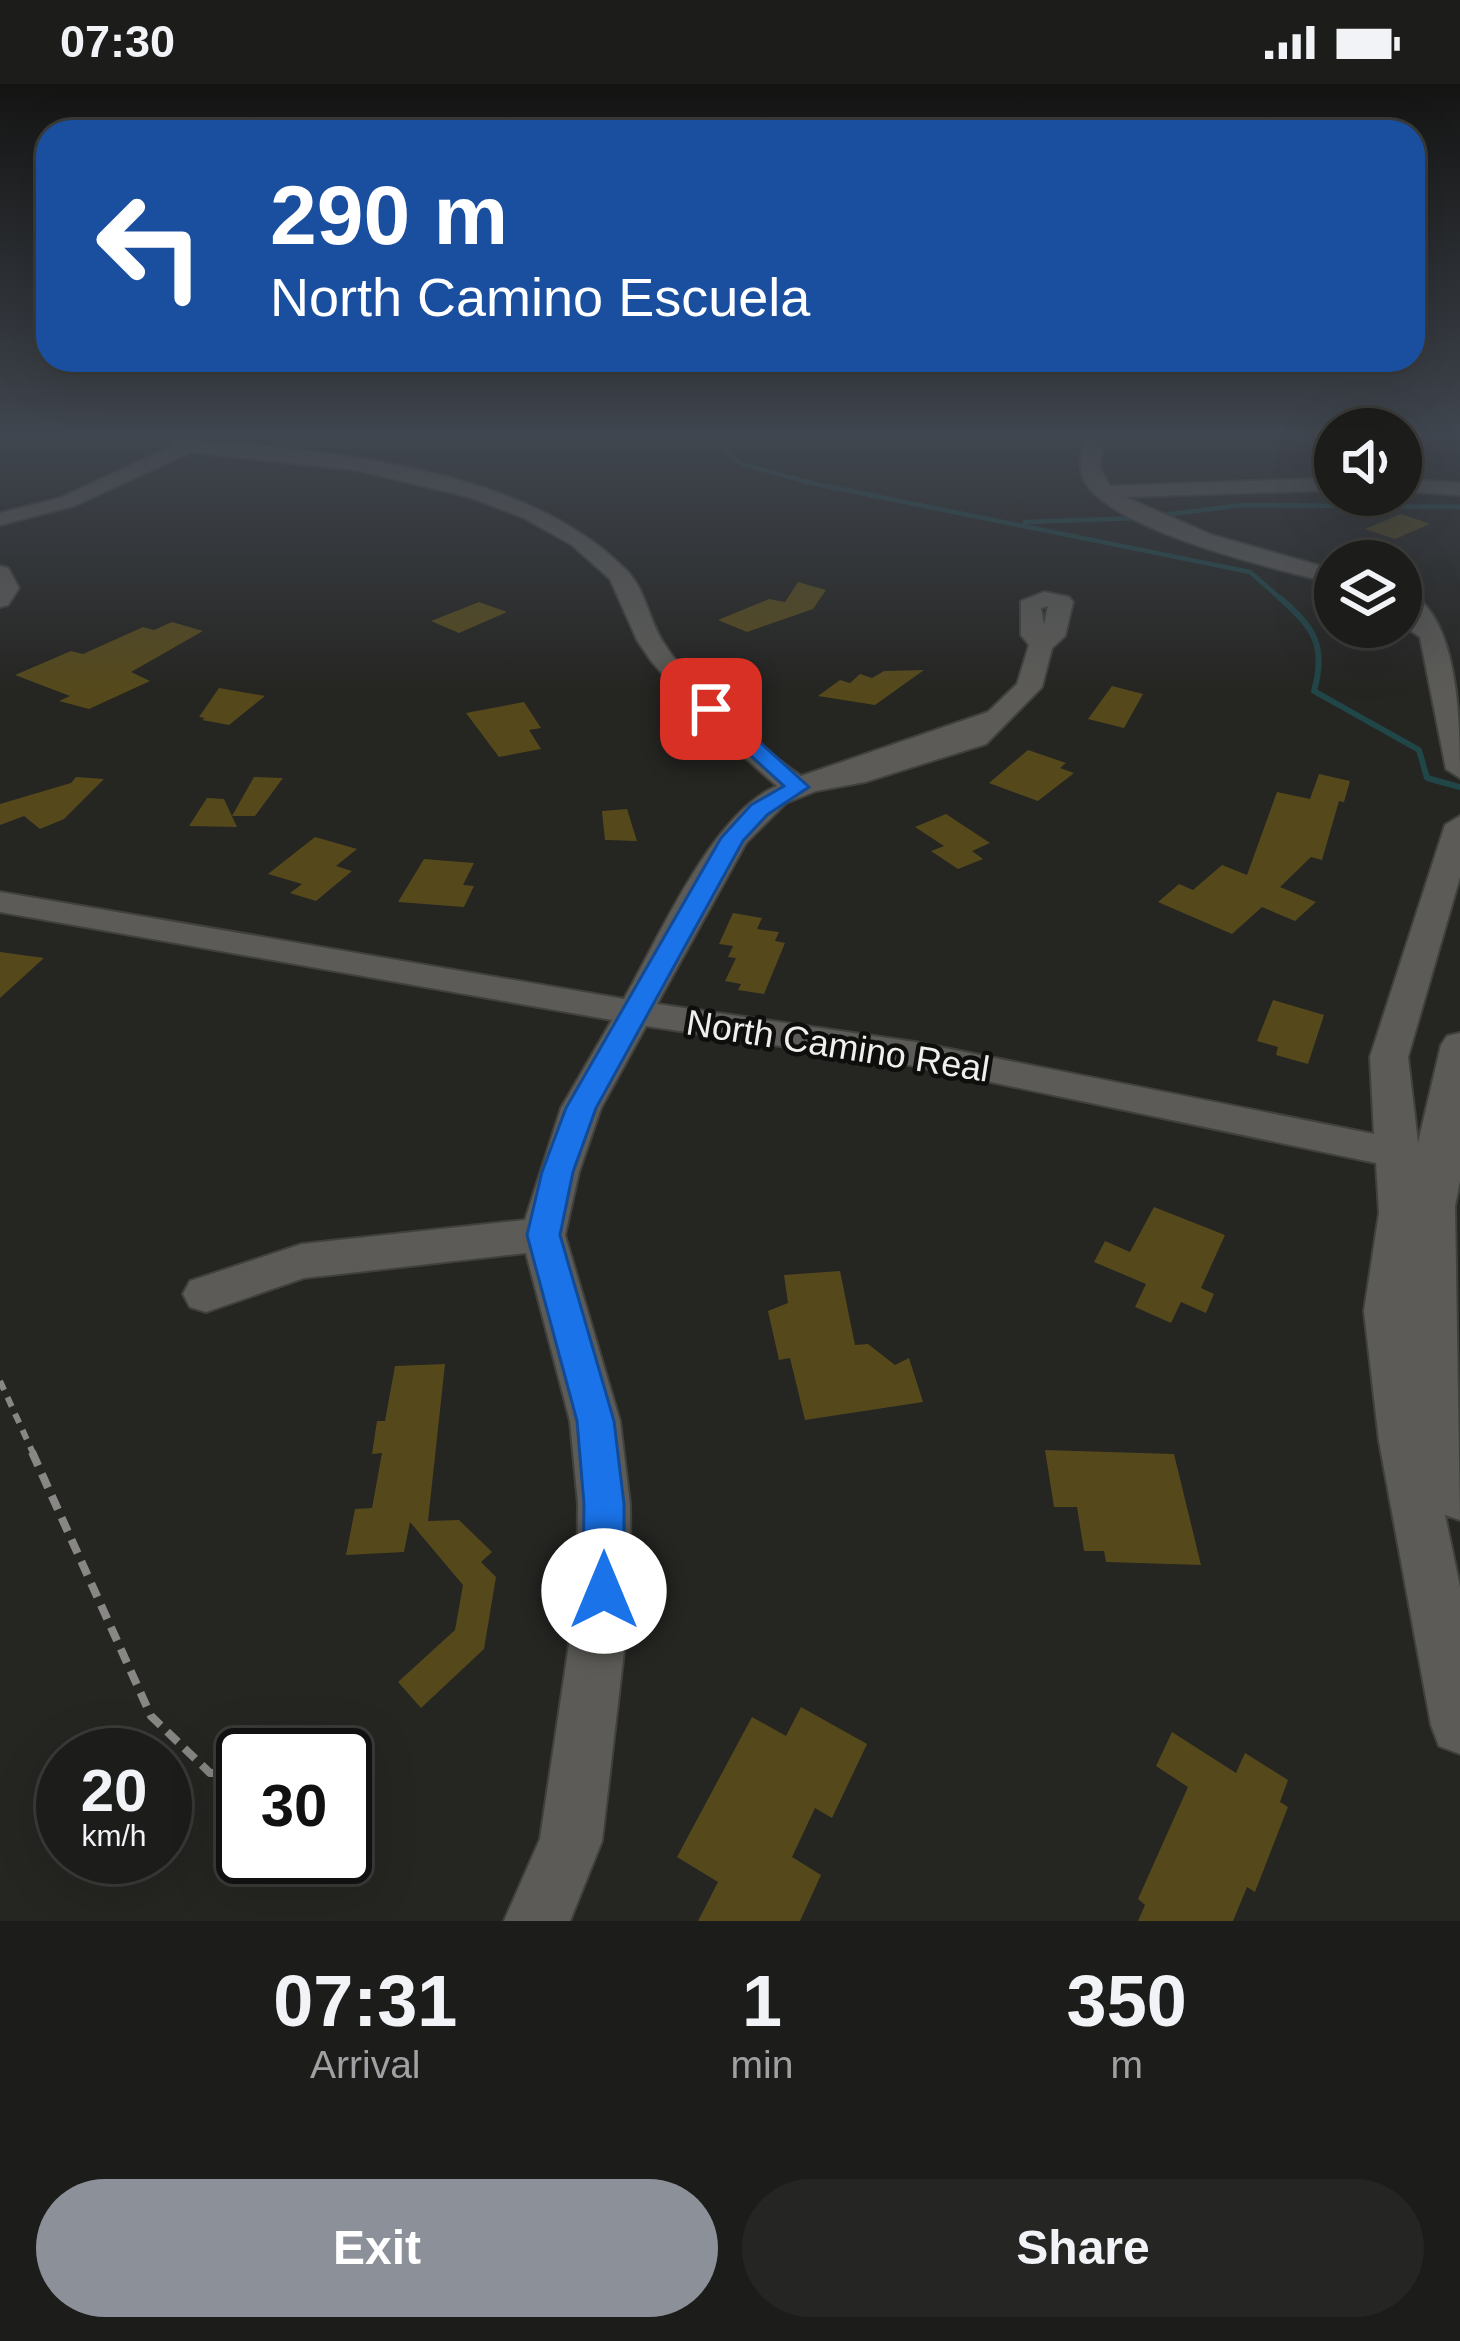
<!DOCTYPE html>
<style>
:root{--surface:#1c1c1a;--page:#252523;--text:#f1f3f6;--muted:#a0a1a2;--line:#3a3a39;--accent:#8c9099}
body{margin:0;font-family:Helvetica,sans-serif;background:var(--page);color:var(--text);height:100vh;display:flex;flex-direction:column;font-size:45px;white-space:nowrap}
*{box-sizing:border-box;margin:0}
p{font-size:39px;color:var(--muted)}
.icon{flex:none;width:66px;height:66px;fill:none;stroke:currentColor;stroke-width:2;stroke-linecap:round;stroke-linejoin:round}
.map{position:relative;height:1837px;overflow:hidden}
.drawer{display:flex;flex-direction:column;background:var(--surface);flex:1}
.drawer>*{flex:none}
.banner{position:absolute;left:36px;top:36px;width:1389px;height:252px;border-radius:36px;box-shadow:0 12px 48px #0002,0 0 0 3px var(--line);background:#1a4fa0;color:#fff;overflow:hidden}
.tools{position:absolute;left:1314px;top:324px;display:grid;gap:24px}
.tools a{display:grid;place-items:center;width:108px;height:108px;border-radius:50%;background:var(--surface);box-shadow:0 12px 48px #0002,0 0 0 3px var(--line);font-size:60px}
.speed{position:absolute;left:36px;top:1644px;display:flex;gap:24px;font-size:60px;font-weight:700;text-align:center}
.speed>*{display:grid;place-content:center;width:156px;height:156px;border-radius:50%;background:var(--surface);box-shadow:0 12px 48px #0002,0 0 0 3px var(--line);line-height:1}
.speed small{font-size:30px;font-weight:400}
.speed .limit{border:6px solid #111;border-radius:18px;background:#fff;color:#111}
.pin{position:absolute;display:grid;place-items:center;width:102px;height:102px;color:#fff;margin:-51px;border-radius:24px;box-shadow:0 6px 18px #0006}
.me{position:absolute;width:132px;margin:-66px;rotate:0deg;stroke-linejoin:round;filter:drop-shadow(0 0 9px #0008)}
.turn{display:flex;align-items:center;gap:42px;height:252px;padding:0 36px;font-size:54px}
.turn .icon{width:156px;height:156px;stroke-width:2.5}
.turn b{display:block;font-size:84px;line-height:102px}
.eta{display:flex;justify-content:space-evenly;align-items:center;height:204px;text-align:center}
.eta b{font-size:72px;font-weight:700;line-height:84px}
.cta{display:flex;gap:24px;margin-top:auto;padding:24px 36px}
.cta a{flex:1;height:138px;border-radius:72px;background:var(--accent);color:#fff;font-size:48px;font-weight:700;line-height:138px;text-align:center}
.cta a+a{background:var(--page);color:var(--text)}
.status{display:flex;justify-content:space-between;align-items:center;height:84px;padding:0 60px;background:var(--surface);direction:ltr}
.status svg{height:33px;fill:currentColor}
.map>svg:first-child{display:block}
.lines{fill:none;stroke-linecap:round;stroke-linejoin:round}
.stream-far1{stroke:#204648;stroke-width:4.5}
.stream{stroke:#204648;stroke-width:6}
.building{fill:#55491c}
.minor-casing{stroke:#40403d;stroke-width:4}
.path-far1{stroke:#888785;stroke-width:6;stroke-dasharray:10 8;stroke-linecap:butt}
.path{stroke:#888785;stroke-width:8;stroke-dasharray:15 9;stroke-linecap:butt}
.minor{fill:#5c5b57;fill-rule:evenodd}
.route{fill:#1a73e8;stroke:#114b97;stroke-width:3}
.labels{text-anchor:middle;stroke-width:9;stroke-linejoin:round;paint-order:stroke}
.street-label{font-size:36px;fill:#f0efed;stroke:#0e0e0c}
</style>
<div class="status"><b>07:30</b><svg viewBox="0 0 49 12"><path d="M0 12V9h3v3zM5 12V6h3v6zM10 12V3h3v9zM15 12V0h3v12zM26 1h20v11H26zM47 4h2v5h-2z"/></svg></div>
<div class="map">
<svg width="1460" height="1837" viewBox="0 0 1460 1837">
<rect width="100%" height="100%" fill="#252522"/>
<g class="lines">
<path class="stream-far1" d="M704,349L742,380L811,399L1250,488L1283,517
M1156,432L1242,421L1460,423
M1025,438L1141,434"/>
<path class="stream" d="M1280,514C1313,543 1327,561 1314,607L1419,666L1427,694L1460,703"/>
</g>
<path class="building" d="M1401,430L1430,440L1395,455L1365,445Z
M798,498L826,506L813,525L747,548L718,536L769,515L785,518Z
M479,518L507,528L459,549L431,537Z
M172,538L203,547L131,588L150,597L89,625L59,617L70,612L15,591L71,567L83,570L143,543L154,546Z
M924,586L875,621L818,612L840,596L850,599L860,590L872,594L884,587Z
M1112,602L1143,610L1124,644L1088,635Z
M219,604L265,612L229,641L202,636L205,634L199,633Z
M524,618L541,644L529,646L541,665L499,673L466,629Z
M1028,666L1066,679L1060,684L1074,689L1038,717L989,699Z
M1319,690L1350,697L1344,718L1339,717L1322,776L1311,773L1280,803L1316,818L1295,837L1262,823L1232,850L1158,818L1179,800L1193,806L1222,781L1247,791L1277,708L1310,715Z
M76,693L104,695L64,735L40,745L24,732L0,741V720L71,699Z
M254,693L283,694L255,732H232Z
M207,714L224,715L237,743L189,742Z
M627,725L637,757L605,756L602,727Z
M946,730L990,759L972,767L983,775L958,785L931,767L944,762L915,743Z
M315,753L357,765L336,782L352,787L316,817L290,809L302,800L268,790Z
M424,775L474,779L463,801L474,802L464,823L398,818Z
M733,829L762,834L757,845L779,848L775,857L785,859L764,910L738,906L741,900L725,897L736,874L728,873L733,862L719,860Z
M0,868L44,874L0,914Z
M1273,916L1324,931L1308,980L1276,971L1278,963L1257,957Z
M1154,1123L1225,1151L1201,1204L1214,1210L1206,1229L1181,1218L1171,1239L1135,1223L1146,1200L1094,1178L1105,1157L1130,1168Z
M840,1187L855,1261L868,1260L895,1281L909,1274L923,1318L805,1336L790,1274L779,1276L768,1227L788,1219L784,1191Z
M445,1280L428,1437L459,1436L492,1468L481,1478L496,1493L484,1565L421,1624L398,1598L455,1546L463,1501L410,1438L404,1468L346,1471L355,1425L372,1424L382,1369L372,1370L377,1337H385L395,1282Z
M1045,1366L1174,1370L1201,1481L1106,1478L1104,1467H1084L1077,1423H1054Z
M801,1623L867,1660L832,1734L815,1724L792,1773L821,1791L800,1837H698L718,1798L677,1773L752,1633L786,1652Z
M1172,1648L1236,1689L1245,1669L1288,1696L1280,1718L1288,1723L1255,1808L1247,1803L1233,1837H1138L1145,1821L1138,1815L1188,1703L1156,1682Z"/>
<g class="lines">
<defs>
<path id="minor" d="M158,349C178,349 191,357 211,358C343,368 527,387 625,485C646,505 648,535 663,558C696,609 751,657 801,692L988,628L1017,600L1029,561L1021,551V517L1044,508L1069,513L1073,518L1065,552L1052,564L1042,603L986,660L865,698L816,707L786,719L746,759L657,920L915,958L1374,1050L1370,973L1445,741L1460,732V793L1408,973L1418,1059L1441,961L1447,952L1460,949V1097L1455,1122L1460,1436L1445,1431L1460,1503V1670L1439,1662L1431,1641L1379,1357L1364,1227L1379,1129L1376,1079L915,982L646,942L601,1024L579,1088L565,1151L620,1337L630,1420L631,1507L602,1757L570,1837H504L540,1755L577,1507L578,1420L570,1337L526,1169L304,1194L206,1228L190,1223L183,1210L190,1197L302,1160L525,1136L561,1024L612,936L0,828V808L624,915C659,854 712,729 777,702L708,641L652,578L637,556L610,495L572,461L524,434L469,413L356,386L191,368L74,422L0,441V429L60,414L174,361ZM1048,522L1044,541L1041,524Z
M1085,349H1103L1100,384L1110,402L1335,394V406L1125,413L1212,451L1335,486V500C1280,486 1110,447 1084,396C1077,382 1083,364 1085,349Z
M1401,395L1460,399V411L1401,407Z
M0,482L8,484L19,504L8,521L0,523Z
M1401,505C1460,524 1460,641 1460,694L1446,685L1420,553L1401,540Z"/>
</defs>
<use href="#minor" class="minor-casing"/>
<path class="path-far1" d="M0,1297L34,1371"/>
<path class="path" d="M32,1368L151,1632L210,1689L243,1690
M345,1693H362"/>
<use href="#minor" class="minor"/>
</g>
<linearGradient id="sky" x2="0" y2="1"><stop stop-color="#141413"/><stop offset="0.58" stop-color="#40464f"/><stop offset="1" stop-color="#40464f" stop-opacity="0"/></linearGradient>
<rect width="1460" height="606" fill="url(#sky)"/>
<path class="route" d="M704,620H718L809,703L767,731L743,757L596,1024L573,1088L560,1151L614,1337L624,1420V1507L618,1521L604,1527L589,1521L583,1507L584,1420L577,1337L527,1151L542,1088L566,1024L721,754L751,721L784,702L704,629Z"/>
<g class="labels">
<g class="street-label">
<text transform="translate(838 961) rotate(9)" y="13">North Camino Real</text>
</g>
</g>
</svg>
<div class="tools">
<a><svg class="icon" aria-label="sound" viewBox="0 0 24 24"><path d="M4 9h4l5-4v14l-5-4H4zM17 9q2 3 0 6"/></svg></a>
<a><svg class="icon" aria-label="layers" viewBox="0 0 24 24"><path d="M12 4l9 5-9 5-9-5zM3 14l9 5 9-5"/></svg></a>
</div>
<div class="speed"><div>20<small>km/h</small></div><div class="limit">30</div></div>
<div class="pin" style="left:711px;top:625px;background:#d93025"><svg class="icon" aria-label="arrive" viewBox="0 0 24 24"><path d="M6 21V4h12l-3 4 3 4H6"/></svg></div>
<svg class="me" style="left:604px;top:1507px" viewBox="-20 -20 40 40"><circle r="19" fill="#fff"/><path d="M0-13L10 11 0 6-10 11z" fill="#1a73e8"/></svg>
<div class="banner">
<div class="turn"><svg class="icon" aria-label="left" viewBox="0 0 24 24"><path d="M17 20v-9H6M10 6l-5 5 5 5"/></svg><div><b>290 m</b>North Camino Escuela</div></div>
</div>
</div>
<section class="drawer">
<div class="eta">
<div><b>07:31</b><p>Arrival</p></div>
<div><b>1</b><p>min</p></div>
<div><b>350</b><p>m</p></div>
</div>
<div class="cta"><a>Exit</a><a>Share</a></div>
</section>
